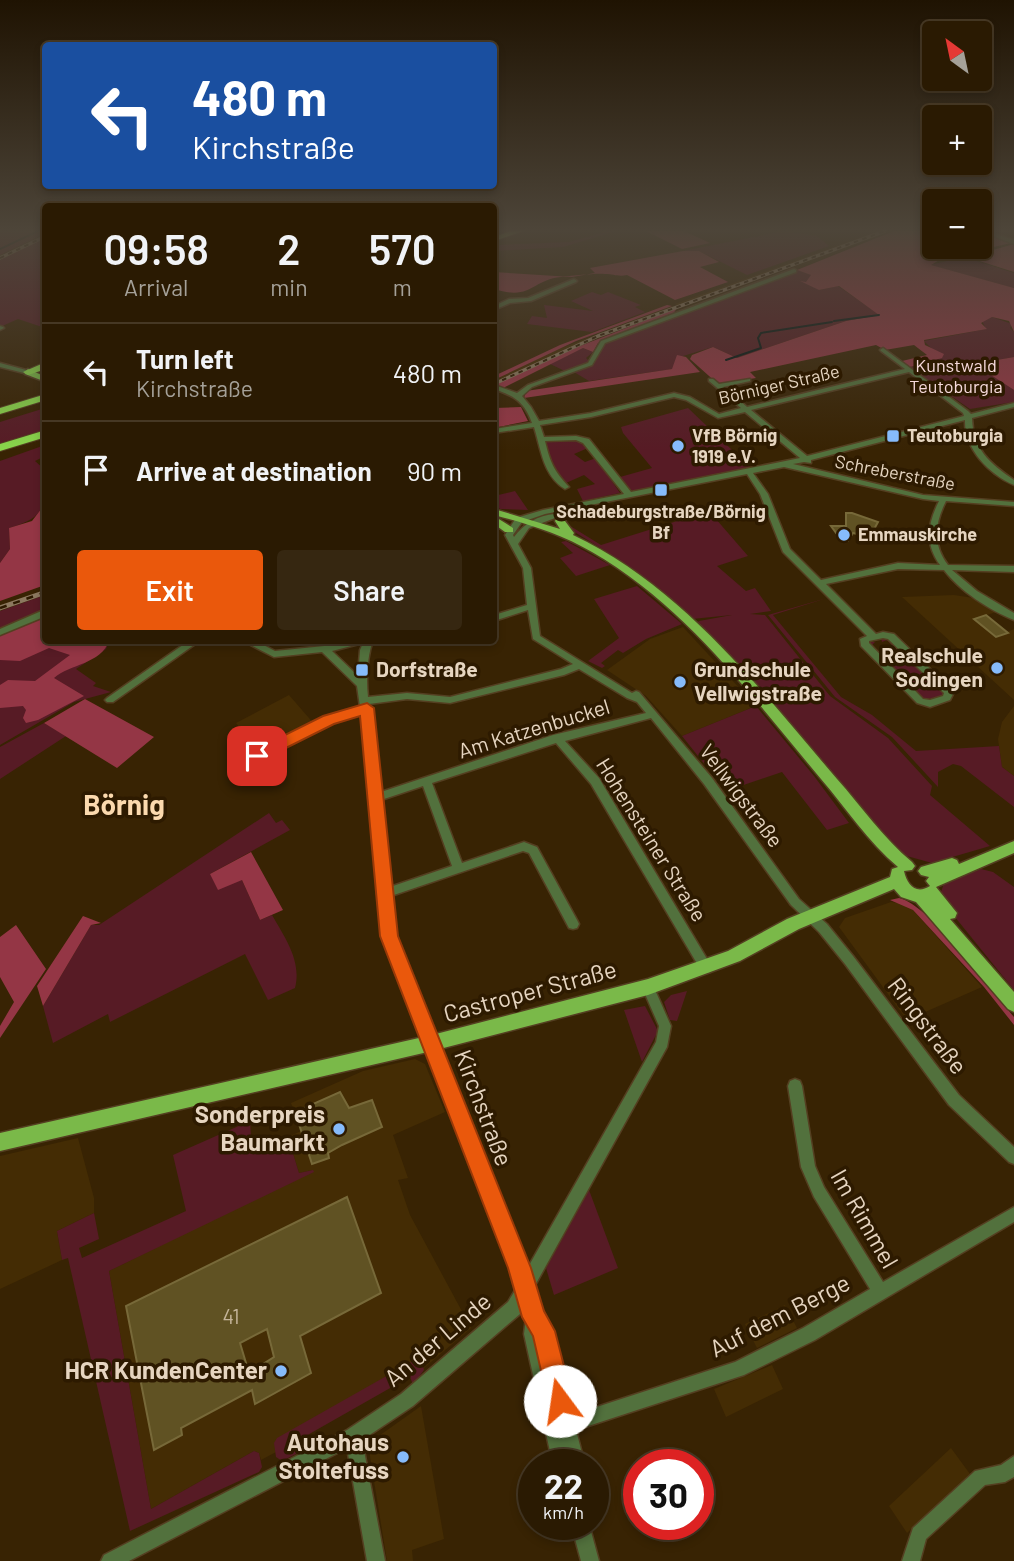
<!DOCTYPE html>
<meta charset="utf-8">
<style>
:root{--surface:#2a1a02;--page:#362711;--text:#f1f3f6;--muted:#a5a199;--line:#463824;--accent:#ea580c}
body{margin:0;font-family:Barlow,sans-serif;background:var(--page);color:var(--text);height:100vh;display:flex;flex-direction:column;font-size:26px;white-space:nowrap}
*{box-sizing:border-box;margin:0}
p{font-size:23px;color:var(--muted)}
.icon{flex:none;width:38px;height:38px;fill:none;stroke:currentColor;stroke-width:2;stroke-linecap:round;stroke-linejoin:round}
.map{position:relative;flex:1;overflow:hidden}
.panel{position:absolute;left:42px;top:203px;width:455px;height:441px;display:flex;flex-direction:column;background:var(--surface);border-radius:7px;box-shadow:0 4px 10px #0003,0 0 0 2px var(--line)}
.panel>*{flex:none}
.guide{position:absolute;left:42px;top:42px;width:455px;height:147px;border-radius:7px;box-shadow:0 4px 10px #0003,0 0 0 2px var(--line);background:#1a4fa0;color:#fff;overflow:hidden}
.needle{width:46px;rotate:327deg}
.tools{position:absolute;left:922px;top:21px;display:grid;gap:14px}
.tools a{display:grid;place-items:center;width:70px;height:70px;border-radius:7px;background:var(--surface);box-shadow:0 4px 10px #0003,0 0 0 2px var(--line);font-size:35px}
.speed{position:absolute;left:518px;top:1449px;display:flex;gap:14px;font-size:35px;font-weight:700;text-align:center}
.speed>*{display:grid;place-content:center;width:91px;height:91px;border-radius:50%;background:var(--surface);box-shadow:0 4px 10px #0003,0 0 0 2px var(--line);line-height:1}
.speed small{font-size:18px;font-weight:400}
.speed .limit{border:10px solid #d22;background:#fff;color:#111}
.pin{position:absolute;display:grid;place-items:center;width:60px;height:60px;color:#fff;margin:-30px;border-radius:14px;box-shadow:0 4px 10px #0006}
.me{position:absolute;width:77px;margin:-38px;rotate:346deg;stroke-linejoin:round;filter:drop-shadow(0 0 5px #0008)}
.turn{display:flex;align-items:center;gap:24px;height:147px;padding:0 35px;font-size:32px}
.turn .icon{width:91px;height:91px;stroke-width:2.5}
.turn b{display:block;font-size:49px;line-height:60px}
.eta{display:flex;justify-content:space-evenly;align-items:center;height:119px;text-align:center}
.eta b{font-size:42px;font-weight:600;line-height:49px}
.primary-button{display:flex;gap:14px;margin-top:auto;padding:14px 35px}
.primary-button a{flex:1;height:80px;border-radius:7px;background:var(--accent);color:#fff;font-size:28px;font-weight:600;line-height:80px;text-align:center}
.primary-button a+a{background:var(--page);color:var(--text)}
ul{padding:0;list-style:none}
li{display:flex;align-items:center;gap:21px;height:98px;padding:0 35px;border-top:2px solid var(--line)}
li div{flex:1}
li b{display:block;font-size:26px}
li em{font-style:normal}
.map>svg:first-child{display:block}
.built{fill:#442c04}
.green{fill:#571b25}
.forest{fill:#943645}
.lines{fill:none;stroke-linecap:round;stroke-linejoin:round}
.stream{stroke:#031515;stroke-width:2}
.building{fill:#605223;stroke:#776939;stroke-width:2;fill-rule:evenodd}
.minor-casing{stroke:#543f21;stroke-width:3}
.major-casing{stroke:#543f21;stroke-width:3}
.highway-casing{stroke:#543f21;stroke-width:2}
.minor{fill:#52713d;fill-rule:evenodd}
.major{fill:#7ab949;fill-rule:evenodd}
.highway{fill:#89d54b;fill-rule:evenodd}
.rail-far1-casing{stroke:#8c795f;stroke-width:3.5}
.rail-casing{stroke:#8c795f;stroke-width:5}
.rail-far1{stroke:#2d1a00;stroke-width:2;stroke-dasharray:4.5;stroke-linecap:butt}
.rail{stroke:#2d1a00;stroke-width:2.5;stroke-dasharray:7;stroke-linecap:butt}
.route{fill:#ea580c;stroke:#983908;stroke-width:2}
.poi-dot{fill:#86bbfb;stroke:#2d1a00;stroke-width:2.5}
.labels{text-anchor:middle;stroke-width:7;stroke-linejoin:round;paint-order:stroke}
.far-park-label{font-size:18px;fill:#f6dadb;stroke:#2d1a00}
.far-street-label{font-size:18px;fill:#e6d5c0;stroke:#2d1a00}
.far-poi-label{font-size:18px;font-weight:bold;fill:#e6d5c0;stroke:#2d1a00;text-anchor:start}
.poi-label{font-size:21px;font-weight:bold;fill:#e6d5c0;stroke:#2d1a00;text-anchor:start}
.street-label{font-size:21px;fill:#e6d5c0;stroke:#2d1a00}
.near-number-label{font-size:21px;fill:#c4b499}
.near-street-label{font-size:24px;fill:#e6d5c0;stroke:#2d1a00}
.near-poi-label{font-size:24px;font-weight:bold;fill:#e6d5c0;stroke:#2d1a00;text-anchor:end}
.district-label{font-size:28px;font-weight:bold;fill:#fbd9ae;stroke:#2d1a00}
</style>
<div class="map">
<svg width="1014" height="1561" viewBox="0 0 1014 1561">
<rect width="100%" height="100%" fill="#382303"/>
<path class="built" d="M878,231H888L680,306L675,304Z
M672,306L677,308L575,347L494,385V380L551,352Z
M954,595L974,598L996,612L975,619L996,637L1014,629V700L902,597Z
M683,627L756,706L682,736L646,696L607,670L650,639Z
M289,695L315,725L260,753L236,723Z
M1014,706V776L1002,767L998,739L1002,722Z
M891,902L905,904L913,910L982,987L907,1020L839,927L845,918Z
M415,1059L425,1064L445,1112L393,1135L408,1178L398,1180L410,1215L471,1328L424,1368L419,1354L414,1361L276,1452L261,1460L259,1453L254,1451L151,1509L109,1271L313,1170L299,1173L288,1137L301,1131L291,1103L363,1071Z
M78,1138L94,1198V1213L57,1231L62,1260L0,1289V1156Z
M785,1305L797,1328L757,1348L745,1324Z
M772,1365L783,1389L726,1417L714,1389Z
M421,1406L444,1539L412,1550L413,1561H387L369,1450L376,1438Z
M951,1448L970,1474L907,1533L889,1506Z"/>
<path class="green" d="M0,231H45L46,233L0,255Z
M608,231H616L563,247L494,251V246L499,245L569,242Z
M784,231L817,236L829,246L747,275L699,251H683Z
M45,237V328L18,319L0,327V260Z
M964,257L1014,273V288L930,265Z
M797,270L812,275L819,290L838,286L880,315L846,321L737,358L713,347L683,356L673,369L589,381L574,372L589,366L600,345Z
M592,292L601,295L608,292L641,305L635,307L645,312L592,332L527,324L532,316L547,318L544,305L593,311L571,301Z
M992,317L1012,324L1010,328L1014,332V357L975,364L1014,390V402L970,409L912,369L910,367L934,361L932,349L924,341L986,329L982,321Z
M583,348L593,352L586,358L589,361L567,372L548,363Z
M45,408V431L0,445V422Z
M688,408L751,468L638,491L630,490L620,477L652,468L623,433L621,427Z
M576,440L588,448L574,454L585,462L596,458L620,493L583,501L577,489L595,484L584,475L566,483L558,479L544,444L549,441Z
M45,445V456L35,461L45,470C45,506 47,517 9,528L10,549L0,563V461Z
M515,491L528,510L500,509L494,504V496Z
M709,511L748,556L717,566L746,591L755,588L771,611L750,614L765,615L830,696L888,738L932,786L930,795L990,846L932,863L896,853L696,624L699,621L732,615L692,619L607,552L568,528L567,524L601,545Z
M566,541L610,565L576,576L560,558L573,553L561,542Z
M637,586L682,624L646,639L623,653L618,650L601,663L605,666L602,668L588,661L619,638L594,599Z
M45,595V610L0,631V611Z
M827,598L773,615L841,697L872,715L916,751L999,746L1002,767L1014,776V807L961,766L953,764L938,772V787L892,737L835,697L768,615Z
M0,634L46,640L109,641L106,649L76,669L96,683L93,686L111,692L74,702L0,745Z
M886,637L945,692L943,696L922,700L866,641L875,642L872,645L891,664L906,660L887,640L882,642L881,638Z
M756,706L814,776L849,823L827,830L782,772L726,791L682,736Z
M44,723L66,736L0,779V747Z
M269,813L276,823L282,820L290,830L210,874L242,880L260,920L272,915C285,938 302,961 295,988L268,1000L245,954L110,1022L108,1014L53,1043L43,1006L91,925H99Z
M981,869L993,872L1014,887V990L946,906L941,892L944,883Z
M687,991L677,1021L670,1020L664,1002L671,995Z
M645,1006L658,1031L642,1062L624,1010Z
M250,1121L252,1153L288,1137L299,1173L313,1170L314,1172L109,1271L151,1509L254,1451L259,1453L262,1467L259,1472L130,1531L68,1258L62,1260L57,1231L94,1213L99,1239L79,1248L82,1258L186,1211L173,1155Z
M589,1190L618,1268L554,1295L546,1268Z
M420,1353L424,1370L413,1385L408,1371L397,1377L399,1383L304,1437V1450L282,1461L276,1457L274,1443L277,1438L413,1361Z"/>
<path class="forest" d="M646,231H684L710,243L682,249Z
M894,231H934V247H980V232L1011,243L941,259L931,265L1014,288V332L1009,321L992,317L981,323L987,329L924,340L925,345L944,354L942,358L910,367L902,361L927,355L914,345L885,350L876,345L750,372L756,378L718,384L690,359L692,355L713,347L737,358L846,321L879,315L839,286L819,290L800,281L806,282L811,275L797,270Z
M1014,244V272L970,258L972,256Z
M683,251H699L719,262L700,267L728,282L675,300L627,275C618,277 614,274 605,274C596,273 571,276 561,277C531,280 532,301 494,289V272L572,277L595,273L590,268Z
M667,305L672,306L576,341L494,380V376L560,345Z
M677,308L673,314L598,343L593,352L583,348L503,388L494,385L575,348Z
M677,355L686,357L700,372L524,398L526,391L672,369Z
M1014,357V390L974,364Z
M521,407L528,421L494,428V408Z
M45,504V585L0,601V563L10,549L9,528L32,521Z
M45,613L46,640L109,641C101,664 70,664 54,678L84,696L38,720L26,723L23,718L26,710L23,706L0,708V685L8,680L35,681L70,655L49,648L20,661L0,660V634Z
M85,699L154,737L117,768L44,723Z
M251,852L283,910L260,920L242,880L218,890L210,874Z
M899,898C929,904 992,990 1014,1017V1025L984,987L913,910L890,900Z
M83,916L101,923L91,925L43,1006L37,986Z
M16,925L46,969L0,1038V1026L14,1002L0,977V937Z"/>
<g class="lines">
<path class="stream" d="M42,243L46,244
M0,249L38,231
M834,321L879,315
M726,360L761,348L758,338L761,333L832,322"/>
</g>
<path class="building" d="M846,513H852L878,522L872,533L865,536L853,533L848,541H842L831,526H846Z
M986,615L1008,633L996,637L974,619Z
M340,1092L349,1108L372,1100L382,1127L342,1145L328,1153L329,1158L312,1164L295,1112Z
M347,1197L381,1293L300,1336L311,1373L255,1404L252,1390L181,1428L182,1435L154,1450L126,1306ZM267,1329L274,1357L249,1373L240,1343Z"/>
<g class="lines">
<defs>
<path id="minor" d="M980,231H986L1014,240V244Z
M794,269L796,270V272L605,343L592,365L532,387L522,396L531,407L539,421L591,413L674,393L690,397L719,414L741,408L709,381V379H713L719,384L750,379V381L723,387L733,395L768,389V391L737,398L747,407L905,369L881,351L880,350L883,348L968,411L971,414L1014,403V407L972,418C973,449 989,463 1014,480V485C989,474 964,449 965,420L811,460V463L804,462L793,464L923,495L1014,502V506L946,501C935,523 932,544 948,565L1014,566V572L952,570L977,591L1014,613V620C989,610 960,591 944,570L898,569L826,584L876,634L883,632L894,634L952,690L954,692L950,700L930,707L917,703L861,646L860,639L867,636L783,552L760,494L747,474L545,514L522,522L513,535L514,537C524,524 538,515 555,514V518L529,528L518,544L531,568L540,636L632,693L636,691L639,692L712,778L799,899L827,924L853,956L959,1095L1014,1147V1164L1009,1162L949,1105L845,964L819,932L791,905L704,784L651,718L565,741L599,778L710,964L712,968L710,972L706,973L702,972L591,784L556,743L432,783L462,863L524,842L537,847L577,920L579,924L577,928L573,929L569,928L529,853L523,851L391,896L395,936L527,1269L656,1042L659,1026L642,987L644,983L648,981L652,983L671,1026L667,1047L533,1289L541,1313L551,1331L572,1415L735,1362L803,1328L870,1289L814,1197L801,1167L788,1086L790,1081L795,1079L800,1081L802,1086L815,1166L824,1187L883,1282L1014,1207V1222L815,1340L744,1375L576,1430L585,1465H553L524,1334L526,1317L523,1307L520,1314L413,1406L362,1440L385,1561H367L347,1448L129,1561H101L104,1555L347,1430L401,1394L508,1302L517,1287L511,1268L383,936L380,898L377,894L379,891L368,768L361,713L333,722L261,759H253L252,756L253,753L325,718L360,707L357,686L322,652L274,657L241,640H254L275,651L334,645L350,640H373C367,658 366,679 368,697L407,693L450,697L561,669L573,664L533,639L528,610L494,621V615L527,605L523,568L505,535L516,518L543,510L624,494L583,443L576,440L545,441C550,462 554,471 569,487L565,489C543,476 541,449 534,427L494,433V429L532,423C524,401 514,396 494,389V385L517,393L528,385L588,363L601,341ZM909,372L963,413L964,416L807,456L751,410ZM674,397L686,400L718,418L745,412L800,458L631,492L589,439L576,436L544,437L540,425L591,417ZM784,467L923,499L939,501C928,523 924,543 940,565L898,563L821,580L790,549L768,494L753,473ZM883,638L888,639L944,693L943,696L930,700L923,699L869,643V641ZM363,643L360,650L358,676L332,651ZM579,669L627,698L637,702L646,713L553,735L381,792L370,710L372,708L369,704L407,699L450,703L564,675ZM423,786L452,866L390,887L381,800Z
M574,279L577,281L576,282L531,301L510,303L494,310V306L509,299L528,298Z
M0,326L3,327L4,328L0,330Z
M0,363L30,371L31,372L28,374L0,367Z
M46,609V616L0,635V629Z
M190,640H201L113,702H107L105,700L107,698Z
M1014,1456V1477L1005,1482L985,1485L926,1539L920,1561H902L913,1528L975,1471L1001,1465Z
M571,1524H589L599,1561H581Z"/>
<path id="major" d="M28,369L46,377V382L25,374L24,372Z
M565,508L570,511L565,521L574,533L573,535C683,587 759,688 837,779C862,807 883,838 912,862L915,866L912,870L904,871C907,885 916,895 930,886L926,881L929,877L921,875L918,871L921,867L952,858L957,860L959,864L1014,841V853L936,887L957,913L955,918L950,919L1014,992V1012L1008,1009L916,902L901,897L894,889L799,929L740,961L648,995L432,1051L0,1151V1133L432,1035L648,979L728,951L787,919L890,877L892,869L898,867C868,842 846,808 821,779C753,698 686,606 592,552C561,534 528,524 494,515V509L560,529L555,521L561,509Z
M494,516L513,528V532H505L494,524Z"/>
<path id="highway" d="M511,231H523L494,241V237Z
M46,362V369L28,375L23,372Z
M46,394V400L0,414V408Z
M46,430V437L0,451V444Z"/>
</defs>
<use href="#minor" class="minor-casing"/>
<use href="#major" class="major-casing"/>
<use href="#highway" class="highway-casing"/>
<use href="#minor" class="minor"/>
<use href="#major" class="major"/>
<use href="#highway" class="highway"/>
<defs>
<path id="rail-far1" d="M0,258L46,236
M494,384L598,336L885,231"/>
<path id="rail" d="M0,608L46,592"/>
</defs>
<use href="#rail-far1" class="rail-far1-casing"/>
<use href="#rail" class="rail-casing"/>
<use href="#rail-far1" class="rail-far1"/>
<use href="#rail" class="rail"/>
</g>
<linearGradient id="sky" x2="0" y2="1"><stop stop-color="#1f1302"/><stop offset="0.51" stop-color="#4d4539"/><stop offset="1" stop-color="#4d4539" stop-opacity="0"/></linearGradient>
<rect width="1014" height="450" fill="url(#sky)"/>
<path class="route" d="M367,703L374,708L398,936L531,1268L544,1311L555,1331L573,1401L569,1409L560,1413L551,1409L548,1401L533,1336L522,1317L508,1268L380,936L360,716L334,724L262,760H251L249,756L251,752L323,716Z"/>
<g class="poi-dot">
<rect x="886" y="429" width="14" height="14" rx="3.5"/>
<circle cx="678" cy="446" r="7"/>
<rect x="654" y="483" width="14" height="14" rx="3.5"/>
<circle cx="844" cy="535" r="7"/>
<circle cx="997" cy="668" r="7"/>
<rect x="355" y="663" width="14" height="14" rx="3.5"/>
<circle cx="680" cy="682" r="7"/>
<circle cx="339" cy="1129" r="7"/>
<circle cx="281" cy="1371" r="7"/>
<circle cx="403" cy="1457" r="7"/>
</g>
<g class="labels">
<g class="far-park-label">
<text x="956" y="372">Kunstwald<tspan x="956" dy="21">Teutoburgia</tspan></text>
</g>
<g class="far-street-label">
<text transform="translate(779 385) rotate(-13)" y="6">Börniger Straße</text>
<text transform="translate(895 473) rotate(11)" y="6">Schreberstraße</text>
</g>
<g class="far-poi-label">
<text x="692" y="442">VfB Börnig<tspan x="692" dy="21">1919 e.V.</tspan></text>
<text x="907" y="442">Teutoburgia</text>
<text x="661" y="518" text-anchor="middle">Schadeburgstraße/Börnig<tspan x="661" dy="21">Bf</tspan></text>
<text x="858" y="541">Emmauskirche</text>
</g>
<g class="poi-label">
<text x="983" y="663" text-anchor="end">Realschule<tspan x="983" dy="24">Sodingen</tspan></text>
<text x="376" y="677">Dorfstraße</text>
<text x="694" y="677">Grundschule<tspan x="694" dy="24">Vellwigstraße</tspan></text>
</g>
<g class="street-label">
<text transform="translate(534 729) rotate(-17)" y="7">Am Katzenbuckel</text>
<text transform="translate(741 796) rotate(53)" y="7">Vellwigstraße</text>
<text transform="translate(651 840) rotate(58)" y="7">Hohensteiner Straße</text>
</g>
<g class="near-number-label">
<text x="231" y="1324">41</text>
</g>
<g class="near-street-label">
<text transform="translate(530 992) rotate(-15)" y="8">Castroper Straße</text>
<text transform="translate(927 1026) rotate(53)" y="8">Ringstraße</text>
<text transform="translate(483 1108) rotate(69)" y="8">Kirchstraße</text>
<text transform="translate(864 1219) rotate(60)" y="8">Im Rimmel</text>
<text transform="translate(780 1316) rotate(-27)" y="8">Auf dem Berge</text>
<text transform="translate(438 1340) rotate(-40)" y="8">An der Linde</text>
</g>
<g class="near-poi-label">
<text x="325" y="1123">Sonderpreis<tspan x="325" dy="28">Baumarkt</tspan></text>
<text x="267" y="1379">HCR KundenCenter</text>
<text x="389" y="1451">Autohaus<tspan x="389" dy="28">Stoltefuss</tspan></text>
</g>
<g class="district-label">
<text x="124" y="815">Börnig</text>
</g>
</g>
</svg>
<div class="tools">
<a><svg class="needle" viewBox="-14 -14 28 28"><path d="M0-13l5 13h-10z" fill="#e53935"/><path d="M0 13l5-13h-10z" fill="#a5a199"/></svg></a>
<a>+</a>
<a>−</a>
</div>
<div class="speed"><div>22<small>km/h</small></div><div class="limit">30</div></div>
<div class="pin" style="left:257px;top:756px;background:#d93025"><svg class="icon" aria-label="arrive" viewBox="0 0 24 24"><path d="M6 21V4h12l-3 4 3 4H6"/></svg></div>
<svg class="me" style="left:560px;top:1401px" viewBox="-20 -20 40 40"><circle r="19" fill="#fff"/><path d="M0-13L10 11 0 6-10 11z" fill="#ea580c"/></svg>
<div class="guide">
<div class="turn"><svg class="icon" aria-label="left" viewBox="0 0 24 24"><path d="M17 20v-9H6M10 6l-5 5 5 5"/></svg><div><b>480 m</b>Kirchstraße</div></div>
</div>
<section class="panel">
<div class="eta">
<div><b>09:58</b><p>Arrival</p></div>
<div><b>2</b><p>min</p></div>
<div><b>570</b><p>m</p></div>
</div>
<ul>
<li><svg class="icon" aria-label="left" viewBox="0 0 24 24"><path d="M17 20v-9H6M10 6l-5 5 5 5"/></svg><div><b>Turn left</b><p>Kirchstraße</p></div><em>480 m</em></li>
<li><svg class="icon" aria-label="arrive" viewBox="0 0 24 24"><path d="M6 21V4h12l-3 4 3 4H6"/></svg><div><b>Arrive at destination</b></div><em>90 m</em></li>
</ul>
<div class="primary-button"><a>Exit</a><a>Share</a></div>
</section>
</div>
